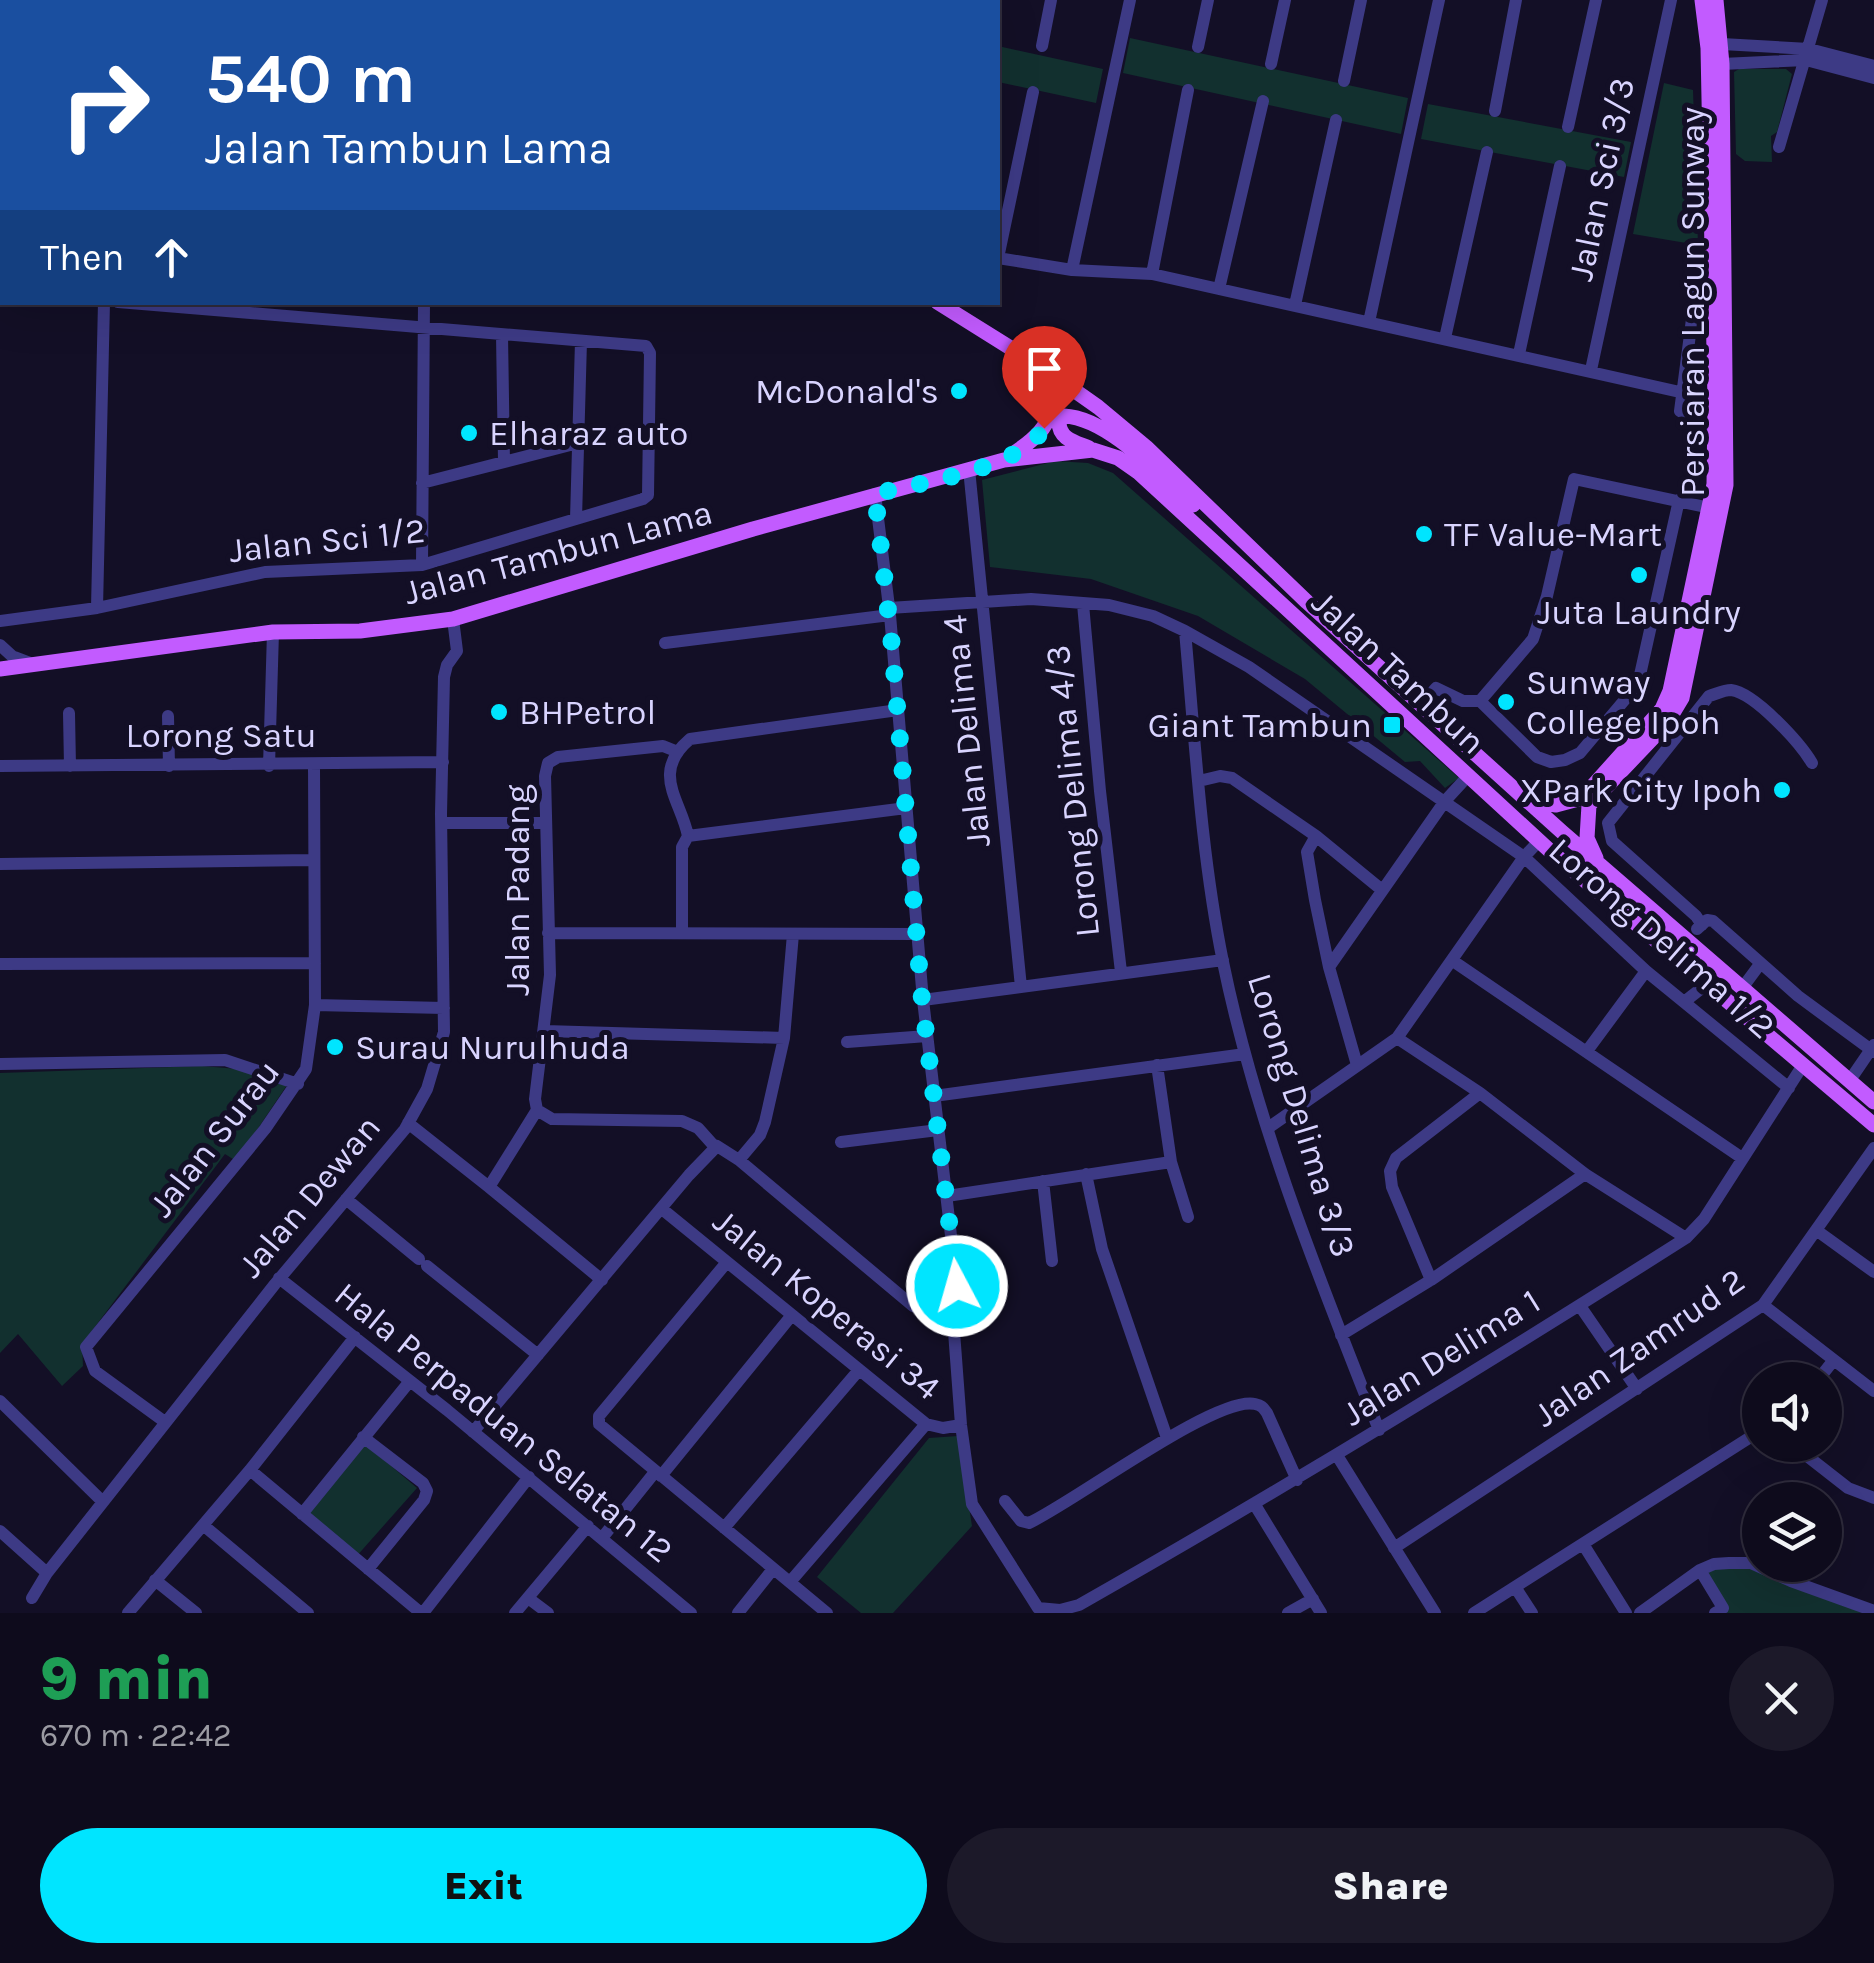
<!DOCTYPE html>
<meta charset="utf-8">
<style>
:root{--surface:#0e0b1c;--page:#1c1929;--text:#f1f3f6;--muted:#9b9ba3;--line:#2e2b3b;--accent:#00e5ff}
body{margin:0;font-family:Karla,sans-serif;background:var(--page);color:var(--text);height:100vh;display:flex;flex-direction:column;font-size:38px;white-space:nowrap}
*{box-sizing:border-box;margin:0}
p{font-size:32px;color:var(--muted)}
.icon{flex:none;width:55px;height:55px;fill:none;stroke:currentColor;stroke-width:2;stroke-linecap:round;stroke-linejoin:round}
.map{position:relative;height:1613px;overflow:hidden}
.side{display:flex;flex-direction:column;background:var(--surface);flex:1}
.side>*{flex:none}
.banner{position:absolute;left:0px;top:0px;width:1000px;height:305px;box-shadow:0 10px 40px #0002,0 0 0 2px var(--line);background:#1a4fa0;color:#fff;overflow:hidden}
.fabs{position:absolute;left:1742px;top:1362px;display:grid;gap:20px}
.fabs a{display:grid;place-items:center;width:100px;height:100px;border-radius:50%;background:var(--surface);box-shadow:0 10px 40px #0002,0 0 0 2px var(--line);font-size:50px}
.pin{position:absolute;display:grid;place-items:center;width:85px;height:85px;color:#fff;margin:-102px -42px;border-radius:50% 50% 50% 0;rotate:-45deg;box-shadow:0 0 10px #0007}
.pin .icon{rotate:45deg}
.me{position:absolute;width:110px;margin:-55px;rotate:354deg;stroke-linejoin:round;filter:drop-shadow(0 0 8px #0008)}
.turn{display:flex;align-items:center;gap:35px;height:210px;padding:0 40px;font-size:45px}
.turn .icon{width:130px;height:130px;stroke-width:2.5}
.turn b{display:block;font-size:70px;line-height:85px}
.then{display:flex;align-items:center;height:95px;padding:0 40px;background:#0003;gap:20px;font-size:38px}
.round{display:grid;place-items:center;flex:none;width:105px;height:105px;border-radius:52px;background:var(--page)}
.head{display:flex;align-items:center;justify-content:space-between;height:170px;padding:0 40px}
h1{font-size:60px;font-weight:800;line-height:75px;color:#1e9e55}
.cta{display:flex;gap:20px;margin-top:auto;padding:20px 40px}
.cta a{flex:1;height:115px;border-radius:60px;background:var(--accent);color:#111;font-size:40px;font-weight:800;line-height:115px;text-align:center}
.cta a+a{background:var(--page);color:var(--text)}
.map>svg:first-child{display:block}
.green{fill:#12302f}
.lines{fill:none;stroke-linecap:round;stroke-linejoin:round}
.minor{stroke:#3d3a85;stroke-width:12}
.major{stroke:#c25bff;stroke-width:15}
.route{stroke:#00e5ff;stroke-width:18;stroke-dasharray:0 32.4}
.poi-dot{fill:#00e5ff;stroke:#130f26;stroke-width:4}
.labels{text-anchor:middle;stroke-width:10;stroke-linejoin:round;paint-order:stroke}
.street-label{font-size:35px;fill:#d9d4ff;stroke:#130f26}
.poi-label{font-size:35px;fill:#d9d4ff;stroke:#130f26;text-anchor:start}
</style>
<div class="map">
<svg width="1874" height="1613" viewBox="0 0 1874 1613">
<rect width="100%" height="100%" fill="#130f26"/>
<path class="green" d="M1130,38L1408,98L1401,134L1123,73Z
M998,46L1103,69L1096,103L998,82Z
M1739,69H1786L1792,74L1777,132L1771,136L1772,162L1745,161L1736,154L1734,72Z
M1664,83L1693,90L1698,245L1633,234Z
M1428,104L1631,142L1624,177L1421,139Z
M1055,461L1088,463L1113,473L1459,778L1445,788L1420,761L1405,762L1305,679L1198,616L1091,579L990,567L982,480Z
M202,1066L238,1069L287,1085L236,1161L225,1154L82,1344L83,1366L62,1386L18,1334L0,1353V1073Z
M958,1436L972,1526L893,1613H861L817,1577L929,1438Z
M363,1442L417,1488L355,1558L304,1513Z
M1751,1563L1862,1613H1727L1702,1576L1708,1566Z"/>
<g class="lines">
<path class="minor" d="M1,0L2,4
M52,2L53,0
M973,2V0
M1722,44L1809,49L1874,66
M1042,46L1051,0
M1198,47L1208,0
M1271,64L1285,0
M1722,64L1806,60L1874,78
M0,81L2,51
M1344,81L1361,0
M1495,111L1516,0
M1568,127L1596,0
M1779,147L1822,0
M1694,248L1695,296L1680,411L1715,431
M998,258L1072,270L1152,274L1720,401
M998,258L1033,92
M1072,270L1130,0
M1152,274L1188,90
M1219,289L1263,101
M1295,305L1336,120
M1369,322L1439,0
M502,335L504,462
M1445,338L1487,152
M1519,354L1560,166
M1591,370L1671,0
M969,469L1021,987
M422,483L578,443
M875,494L890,615L923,1000L957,1286L952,1305L961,1425L972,1504L1038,1608
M576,519L581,341
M422,565L424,302
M1083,604L1100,791L1121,972
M97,608L104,302
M889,608L1031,599L1109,605L1153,616L1185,631L1249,667L1524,857L1646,971L1789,1088
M0,621L97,608L265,572L422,565L643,499L648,495L650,353L646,346L118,302
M1185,631C1195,741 1201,854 1223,962C1256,1123 1319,1278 1379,1430
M665,643L890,615
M0,645L12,656L33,664
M1480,701L1533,639L1547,596L1574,479L1715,509
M1421,705L1436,688L1463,701H1480L1537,757L1551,762L1565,760L1580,753L1638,684L1679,500
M69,713L70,766
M168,716L169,766
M0,766L443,762
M269,766L273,632
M1199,781L1220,776L1232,778L1316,836L1382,890
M442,823H544
M688,836C681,800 650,773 690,739L898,710
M1316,836L1307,852L1315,900L1329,967L1357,1065
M0,864L314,860
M1702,925L1696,916L1612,841L1608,823L1709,696C1716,694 1724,690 1731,690C1755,693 1800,743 1812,763
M1697,929L1707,920L1713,921L1798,996L1874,1052
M548,933L917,934
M682,933V847L688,836L906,808
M1453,961L1742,1158
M0,964L315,963
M1329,967L1445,801L1468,776
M1743,987L1760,964
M923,1000L1223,960
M1684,1002L1707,984
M315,1005L444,1008
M545,1031L784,1038
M1397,1038L1480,1093L1585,1174L1686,1238
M847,1042L927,1036
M1587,1051L1646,971
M0,1064L225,1060L298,1084
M1157,1065L1171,1162L1188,1217
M1850,1080L1874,1045
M934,1096L1245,1054
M537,1110L535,1099L550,975L545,776L548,763L558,757L663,746L678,752
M537,1110L489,1187L602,1280
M537,1110L552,1119L682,1121L698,1128L715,1147
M408,1123L489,1187
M1268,1128L1397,1038L1524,857L1539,841
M841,1142L938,1130
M739,1160L760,1135L765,1122L784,1038L793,934
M1086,1174L1102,1249L1167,1438
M1043,1181L1052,1261
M947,1196L1171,1162
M346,1199L419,1259
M662,1209L926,1424L943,1428L961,1425
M1816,1230L1874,1272
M727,1262L599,1416V1424L827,1613
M427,1266L538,1355
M279,1278L447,1410L691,1613
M1431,1280L1392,1187L1390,1171L1396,1158L1480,1093
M1763,1305L1874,1391
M1580,1306L1637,1389
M1341,1335L1431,1280L1585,1174
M1818,1380L1833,1361
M0,1401L103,1502
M165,1422L95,1371L86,1347L265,1129L306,1069L315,1005L314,765
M473,1432L689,1175L717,1146L739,1160L913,1306L929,1311L952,1305
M363,1437L423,1483L427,1491L424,1500L368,1569
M1793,1445L1848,1488L1874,1498
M1338,1457L1435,1613
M250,1470L421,1613
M661,1476L792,1315
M1005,1501L1021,1521L1029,1523C1073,1503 1216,1395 1255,1404C1263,1406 1263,1408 1267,1413L1297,1480
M1255,1505L1321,1613
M302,1514L410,1381
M203,1525L308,1613
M724,1528L859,1370
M0,1531L47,1573
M602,1538L655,1472
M1583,1544L1626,1613
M1394,1548L1763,1305L1874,1148
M1700,1570L1723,1608L1715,1613
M155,1580L196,1613
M790,1582L926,1424
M1515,1587L1532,1613
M32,1598L47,1573L275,1284L405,1129L427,1089L444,1032L441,814L444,677L447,665L457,651L453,619
M528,1598L548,1613
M1038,1608L1060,1610L1079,1605C1285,1488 1486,1365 1686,1238L1704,1219L1803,1065
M128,1613L250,1470L355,1337
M423,1613L529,1477
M515,1613L588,1526
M738,1613L773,1569
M1288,1613L1313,1599
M1474,1613L1760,1431
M1640,1613L1700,1570L1714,1564L1729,1563H1751L1791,1581L1874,1611"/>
<path class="major" d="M833,2L834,0
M848,2L849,0
M0,203H2
M0,231V275
M937,302L1044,369L1098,407L1146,447L1307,602L1562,832L1874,1102
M1089,448C1075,442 1059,439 1059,422L1064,416C1109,418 1160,476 1193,505
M1011,455C1058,425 1061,406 1025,363
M0,669L273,632L360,631L453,619L753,529L1004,460L1093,450L1118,458L1138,472L1549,850L1874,1125
M1531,801L1556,805L1582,798L1662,709L1670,691L1709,507L1714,484L1715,402L1708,48L1702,0
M1596,858L1587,838L1589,805L1667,723L1682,698L1726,485L1722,64L1716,0"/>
</g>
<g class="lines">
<path class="route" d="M957,1286L922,1000L892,646L875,494C921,482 1018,470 1044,428"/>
</g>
<g class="poi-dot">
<circle cx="959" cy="391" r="10"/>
<circle cx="469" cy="433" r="10"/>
<circle cx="1424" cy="534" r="10"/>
<circle cx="1639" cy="575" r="10"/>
<circle cx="1506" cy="702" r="10"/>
<circle cx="499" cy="712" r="10"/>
<rect x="1382" y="715" width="20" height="20" rx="5"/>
<circle cx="1782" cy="790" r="10"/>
<circle cx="335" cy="1047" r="10"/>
</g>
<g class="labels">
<g class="street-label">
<text transform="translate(1601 179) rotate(-78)" y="12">Jalan Sci 3/3</text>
<text transform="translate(1692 302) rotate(-90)" y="12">Persiaran Lagun Sunway</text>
<text transform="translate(327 540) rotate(-6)" y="12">Jalan Sci 1/2</text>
<text transform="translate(558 552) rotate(-15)" y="12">Jalan Tambun Lama</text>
<text transform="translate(1399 672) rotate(43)" y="12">Jalan Tambun</text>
<text transform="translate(966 731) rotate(-96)" y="12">Jalan Delima 4</text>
<text x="221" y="747">Lorong Satu</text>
<text transform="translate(1072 791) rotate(-96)" y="12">Lorong Delima 4/3</text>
<text transform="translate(517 890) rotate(-90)" y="12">Jalan Padang</text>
<text transform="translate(1662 938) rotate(41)" y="12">Lorong Delima 1/2</text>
<text transform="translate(1302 1115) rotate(73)" y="12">Lorong Delima 3/3</text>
<text transform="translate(214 1138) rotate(-52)" y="12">Jalan Surau</text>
<text transform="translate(309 1196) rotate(-50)" y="12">Jalan Dewan</text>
<text transform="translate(827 1304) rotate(39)" y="12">Jalan Koperasi 34</text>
<text transform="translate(1639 1347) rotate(-35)" y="12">Jalan Zamrud 2</text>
<text transform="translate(1441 1357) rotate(-32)" y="12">Jalan Delima 1</text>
<text transform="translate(504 1422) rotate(39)" y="12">Hala Perpaduan Selatan 12</text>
</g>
<g class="poi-label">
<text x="939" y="403" text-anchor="end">McDonald's</text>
<text x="489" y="445">Elharaz auto</text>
<text x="1444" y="546">TF Value-Mart</text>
<text x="1639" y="624" text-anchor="middle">Juta Laundry</text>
<text x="1526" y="694">Sunway<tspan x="1526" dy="40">College Ipoh</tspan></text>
<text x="519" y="724">BHPetrol</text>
<text x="1372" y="737" text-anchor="end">Giant Tambun</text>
<text x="1762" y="802" text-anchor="end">XPark City Ipoh</text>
<text x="355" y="1059">Surau Nurulhuda</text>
</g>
</g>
</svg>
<div class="fabs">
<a><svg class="icon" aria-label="sound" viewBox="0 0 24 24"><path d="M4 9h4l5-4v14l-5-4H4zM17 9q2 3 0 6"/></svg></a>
<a><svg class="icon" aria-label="layers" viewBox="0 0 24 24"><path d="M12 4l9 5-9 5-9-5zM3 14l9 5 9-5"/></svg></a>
</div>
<div class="pin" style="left:1044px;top:428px;background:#d93025"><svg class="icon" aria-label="arrive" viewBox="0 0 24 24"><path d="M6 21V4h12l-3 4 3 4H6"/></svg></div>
<svg class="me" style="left:957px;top:1286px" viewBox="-20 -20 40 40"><circle r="17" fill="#00e5ff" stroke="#fff" stroke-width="3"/><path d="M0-11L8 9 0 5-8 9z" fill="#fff"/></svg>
<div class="banner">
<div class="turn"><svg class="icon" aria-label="right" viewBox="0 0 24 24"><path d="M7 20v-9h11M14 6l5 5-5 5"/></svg><div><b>540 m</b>Jalan Tambun Lama</div></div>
<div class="then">Then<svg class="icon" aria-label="ahead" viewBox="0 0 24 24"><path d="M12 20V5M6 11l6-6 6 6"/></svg></div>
</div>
</div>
<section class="side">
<div class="head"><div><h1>9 min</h1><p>670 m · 22:42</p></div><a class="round"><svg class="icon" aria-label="close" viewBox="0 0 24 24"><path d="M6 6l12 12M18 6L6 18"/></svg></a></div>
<div class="cta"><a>Exit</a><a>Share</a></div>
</section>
